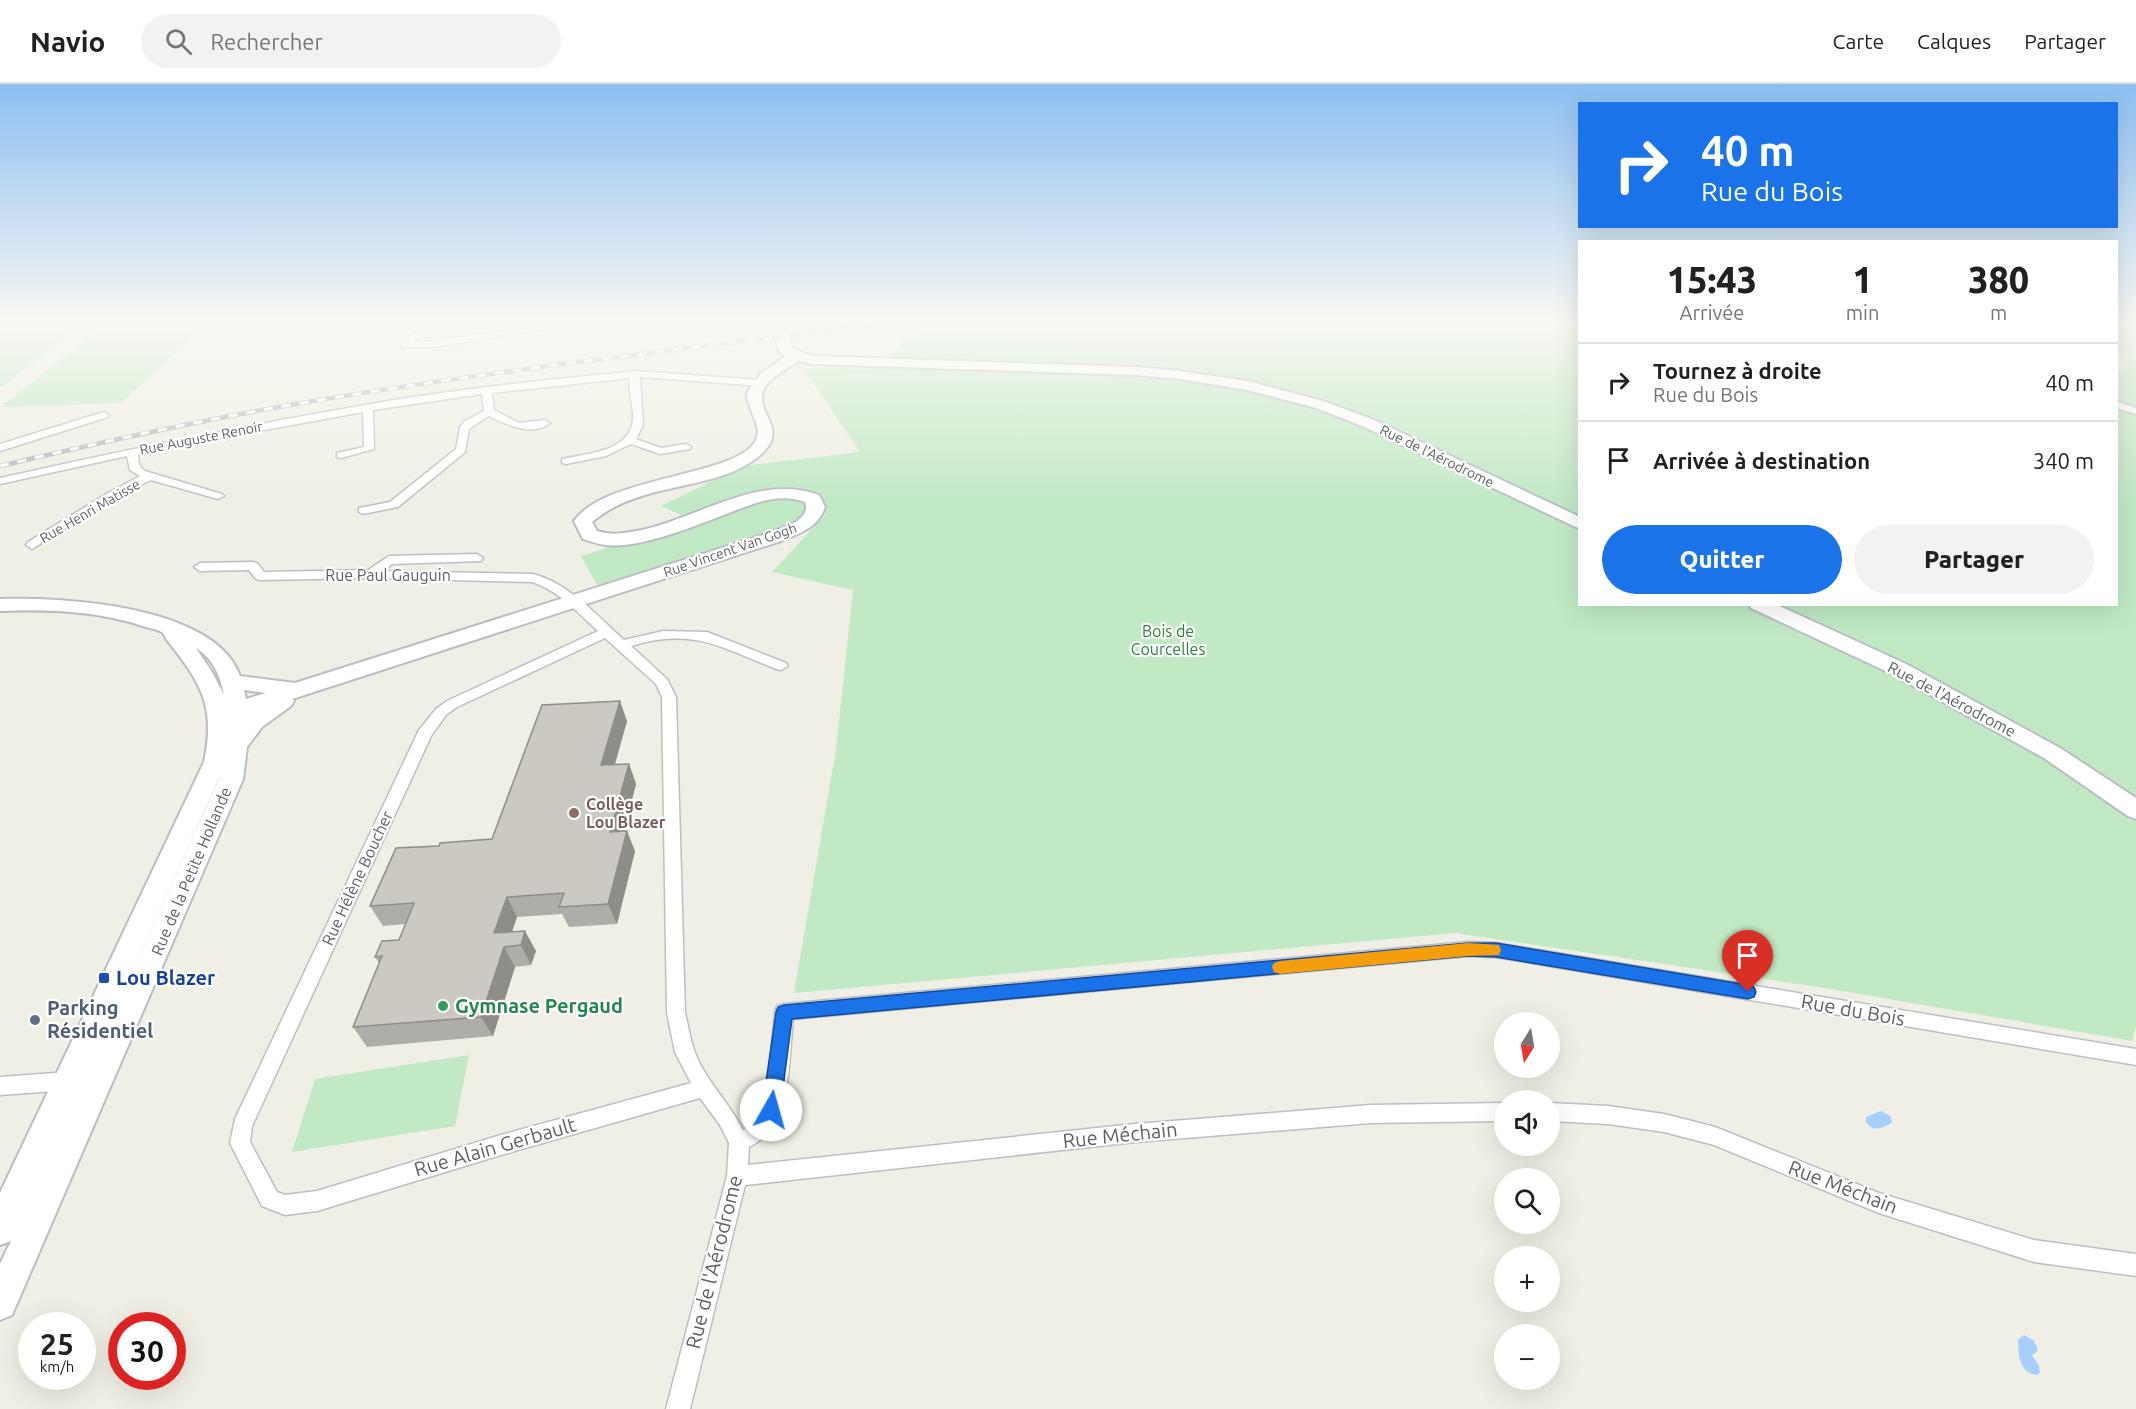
<!DOCTYPE html>
<html lang="fr">
<meta charset="utf-8">
<style>
:root{--surface:#fff;--page:#f2f2f2;--text:#202124;--muted:#757577;--line:#e0e0e0;--accent:#1a73e8}
body{margin:0;font-family:Ubuntu,sans-serif;background:var(--page);color:var(--text);height:100vh;display:flex;flex-direction:column;font-size:22px;white-space:nowrap}
*{box-sizing:border-box;margin:0}
p{font-size:20px;color:var(--muted)}
.icon{flex:none;width:33px;height:33px;fill:none;stroke:currentColor;stroke-width:2;stroke-linecap:round;stroke-linejoin:round}
.map{position:relative;flex:1;overflow:hidden}
.details{position:absolute;left:1578px;top:156px;width:540px;height:366px;display:flex;flex-direction:column;background:var(--surface);border-radius:0px;box-shadow:0 6px 24px #0002}
.details>*{flex:none}
.top-card{position:absolute;left:1578px;top:18px;width:540px;height:126px;border-radius:0px;box-shadow:0 6px 24px #0002;background:#1a73e8;color:#fff;overflow:hidden}
.needle{width:39px;rotate:191deg}
.buttons{position:absolute;left:1494px;top:928px;display:grid;gap:12px}
.buttons a{display:grid;place-items:center;width:66px;height:66px;border-radius:50%;background:var(--surface);box-shadow:0 6px 24px #0002;font-size:30px}
.speed{position:absolute;left:18px;top:1228px;display:flex;gap:12px;font-size:30px;font-weight:700;text-align:center}
.speed>*{display:grid;place-content:center;width:78px;height:78px;border-radius:50%;background:var(--surface);box-shadow:0 6px 24px #0002;line-height:1}
.speed small{font-size:15px;font-weight:400}
.speed .limit{border:9px solid #d22;background:#fff;color:#111}
.pin{position:absolute;display:grid;place-items:center;width:51px;height:51px;color:#fff;margin:-62px -26px;border-radius:50% 50% 50% 0;rotate:-45deg;box-shadow:0 0 6px #0007}
.pin .icon{rotate:45deg}
.me{position:absolute;width:66px;margin:-33px;rotate:7deg;stroke-linejoin:round;filter:drop-shadow(0 0 4px #0008)}
.turn{display:flex;align-items:center;gap:21px;height:126px;padding:0 24px;font-size:27px}
.turn .icon{width:78px;height:78px;stroke-width:2.5}
.turn b{display:block;font-size:42px;line-height:51px}
.eta{display:flex;justify-content:space-evenly;align-items:center;height:102px;text-align:center}
.eta b{font-size:36px;font-weight:800;line-height:42px}
.button{display:flex;gap:12px;margin-top:auto;padding:12px 24px}
.button a{flex:1;height:69px;border-radius:36px;background:var(--accent);color:#fff;font-size:24px;font-weight:800;line-height:69px;text-align:center}
.button a+a{background:var(--page);color:var(--text)}
ul{padding:0;list-style:none}
li{display:flex;align-items:center;gap:18px;height:78px;padding:0 24px;border-top:2px solid var(--line)}
li div{flex:1}
li b{display:block;font-size:22px}
li em{font-style:normal}
header{display:flex;align-items:center;gap:36px;box-sizing:border-box;height:84px;padding:0 30px;background:var(--surface);border-bottom:2px solid var(--line)}
header strong{font-size:28px}
nav{display:flex;gap:33px;margin-inline-start:auto;font-size:21px}
.search{width:420px;height:54px;background:var(--page);display:flex;align-items:center;gap:15px;box-sizing:border-box;padding:0 21px;border-radius:33px;color:var(--muted);font-size:22px}
.map>svg:first-child{display:block}
.green{fill:#c0e9c4}
.water{fill:#a6cfff}
.lines{fill:none;stroke-linecap:round;stroke-linejoin:round}
.street-casing{stroke:#bcbec5;stroke-width:3}
.secondary-casing{stroke:#babdc4;stroke-width:4}
.street{fill:#fff;fill-rule:evenodd}
.secondary{fill:#fff;fill-rule:evenodd}
.rail-casing{stroke:#b8b9ba;stroke-width:4.5}
.rail{stroke:#fff;stroke-width:3;stroke-dasharray:9;stroke-linecap:butt}
.wall{fill:#afada7}
.shaded-wall{fill:#8e8d88}
.building{fill:#cbc9c2;stroke:#8e8d88;stroke-width:1.5}
.route{fill:#1a73e8;stroke:#114b97;stroke-width:1.5}
.slow{fill:#f59e0b}
.education-dot{fill:#8d6e63;stroke:#fff;stroke-width:2}
.transit-dot{fill:#1a4fb4;stroke:#fff;stroke-width:2}
.leisure-dot{fill:#2e9e5b;stroke:#fff;stroke-width:2}
.service-dot{fill:#5c6f8a;stroke:#fff;stroke-width:2}
.labels{text-anchor:middle;stroke-width:4.5;stroke-linejoin:round;paint-order:stroke}
.far-street-label{font-size:14px;fill:#5d6067;stroke:#fff}
.street-label{font-size:16px;fill:#5d6067;stroke:#fff}
.park-label{font-size:16px;fill:#2e843b;stroke:#fff}
.education-label{font-size:16px;font-weight:bold;fill:#785e54;stroke:#fff;text-anchor:start}
.near-transit-label{font-size:20px;font-weight:bold;fill:#164399;stroke:#fff;text-anchor:start}
.near-leisure-label{font-size:20px;font-weight:bold;fill:#27864d;stroke:#fff;text-anchor:start}
.near-service-label{font-size:20px;font-weight:bold;fill:#4e5e75;stroke:#fff;text-anchor:start}
.near-street-label{font-size:20px;fill:#5d6067;stroke:#fff}
</style>
<header>
<strong>Navio</strong>
<div class="search"><svg class="icon" aria-label="search" viewBox="0 0 24 24"><circle cx="10" cy="10" r="6"/><path d="M15 15l6 6"/></svg>Rechercher</div>
<nav><a>Carte</a><a>Calques</a><a>Partager</a></nav>
</header>
<div class="map">
<svg width="2136" height="1325" viewBox="0 0 2136 1325">
<rect width="100%" height="100%" fill="#f0efe5"/>
<path class="green" d="M1579,238L1580,520H2116L2117,287L2124,288L2131,271L2117,267V239H2136V942L2132,957L1825,904L1455,849L794,909L836,666L853,506L772,488L826,430L598,503L581,472L695,437L661,422L742,382L860,368L803,284L887,285L902,255L945,244L946,239Z
M0,239H85L0,304Z
M200,246L121,319L1,323L92,250Z
M469,971L455,1042L292,1068L315,995Z"/>
<path class="water" d="M1881,1027L1890,1032L1892,1039C1882,1044 1874,1049 1866,1038V1033Z
M2024,1251L2033,1256L2037,1263V1268L2032,1271L2039,1282L2040,1289L2037,1291C2018,1288 2019,1271 2018,1256Z"/>
<g class="lines">
<defs>
<path id="street" d="M428,238H438L414,258L435,257L564,238H590L435,263H401V259Z
M636,287L761,296L766,299L761,302L640,293L643,341L636,355L661,364L686,360L691,363L690,365L660,370L631,360L606,372L566,380L562,379V375C588,369 633,368 633,332C633,319 628,307 630,294L492,309L494,326L519,339L545,336L550,339C532,353 507,341 489,332L469,345L465,368L398,423L363,430L359,428V424L390,418L456,365L460,343L465,337L484,327L482,310L373,326L374,365L341,374L337,373V369L364,363L363,328L139,369C137,376 139,383 145,387L222,410L224,412L218,415L151,396L116,413L32,465L26,461L28,458L108,409L140,392L130,386L127,372L0,400V394C121,367 243,342 365,321C455,305 546,296 636,287Z
M2116,317L2136,324V330L2116,324Z
M104,328L109,331L108,333L0,367V360Z
M477,470L483,474L481,477L392,480L383,487L533,490C569,499 597,532 624,556L663,547L707,548L786,579L788,582L781,586L776,585C721,563 692,543 631,562L667,595L676,613L685,929C688,941 690,954 694,966C704,995 729,1018 743,1046C772,1028 771,959 775,928L777,922L784,920L1468,858L1496,859L2136,965V981L1496,873L1468,872L793,935C788,977 793,1042 749,1063L748,1081L1135,1040L1371,1021L1504,1019V1037L1371,1039L1135,1058L745,1101L690,1325H666L727,1092L729,1059L720,1041L700,1014L501,1071L317,1127L285,1131L262,1122L230,1059L235,1035L419,646L436,625L447,617L598,547C578,529 558,506 532,498L371,494L260,496L256,495L249,486L200,487L194,483L200,479L253,478L257,479L264,488L368,486L389,472ZM605,554L656,600L662,613L667,929L675,968L691,999L501,1051L317,1107L285,1111L277,1108L250,1058L252,1042L431,652L446,631L457,623Z
M68,988L75,991L78,997L75,1003L68,1006L0,1011V993Z
M1550,1019L1608,1022L1664,1030L1715,1043L1879,1109L2034,1156L2136,1170V1192L2034,1178L1879,1129L1714,1061L1664,1048L1608,1040L1550,1037Z"/>
<path id="secondary" d="M770,238H784L793,265L812,272L1136,283L1180,287L1247,297L1323,317L1374,336L1580,433V445L1362,342L1313,323L1247,306L1180,295L1136,291L812,280L798,277C787,285 772,292 765,303C750,328 794,344 758,373C713,409 643,395 592,438L597,447C612,452 627,449 642,446C700,433 760,389 819,411L825,423C818,444 800,449 781,457L292,615L294,617L291,622L262,643L247,663L243,695L12,1231L0,1236V1180L11,1157L0,1161V1109L204,678C216,622 201,599 167,556C165,554 165,551 163,549C160,546 150,544 146,543C98,527 50,525 0,527V515C63,513 215,521 240,592L295,599L769,449C781,444 812,437 805,418C776,407 748,422 721,432C689,444 639,465 605,461C598,460 590,457 583,455L574,437C607,390 746,393 757,353C761,338 746,324 747,309L761,289L785,273L779,267ZM196,564C214,576 220,591 224,611L212,588ZM244,606L266,609L246,615ZM220,692L219,695L113,930Z
M1749,520H1775L1906,580L2060,664L2136,714V735L2128,732L2044,674L1892,590L1751,524Z"/>
</defs>
<use href="#street" class="street-casing"/>
<use href="#secondary" class="secondary-casing"/>
<use href="#street" class="street"/>
<use href="#secondary" class="secondary"/>
<defs>
<path id="rail" d="M0,382C98,359 196,337 296,320C496,286 698,263 899,238"/>
</defs>
<use href="#rail" class="rail-casing"/>
<use href="#rail" class="rail"/>
</g>
<path class="wall" d="M627,637L615,680H629L636,700L624,747L635,767L617,840L569,843L562,830L517,833L512,848L536,867L531,881L515,883L493,952L367,963L353,943L379,879L375,873L399,856L405,840L383,842L370,822L439,762L492,755Z"/>
<path class="shaded-wall" d="M620,617L627,637L609,701L601,681Z
M629,680L636,700L618,768L610,748Z
M627,747L635,767L617,840L608,820Z
M507,813L517,833L507,862L504,863L515,883L493,952L481,933L494,849Z
M525,847L536,867L531,881L521,861Z"/>
<path class="building" d="M620,617L601,681L629,680L610,748L627,747L608,820L559,823L564,809L507,813L494,849L525,847L521,861L504,863L481,933L353,943L382,872L375,873L382,857L399,856L414,819L370,822L396,764L439,762L440,759L492,755L542,621Z"/>
<linearGradient id="sky" x2="0" y2="1"><stop stop-color="#8dbff1"/><stop offset="0.56" stop-color="#f8f8f3"/><stop offset="1" stop-color="#f8f8f3" stop-opacity="0"/></linearGradient>
<rect width="2136" height="424" fill="url(#sky)"/>
<path class="route" d="M1468,859H1496L1748,901L1754,903L1756,908L1754,913L1748,915L1496,873L1468,872L792,935L780,1026L778,1032L771,1034L765,1032L762,1026L776,928L778,923L784,921Z"/>
<path class="slow" d="M1468,859L1499,861L1501,866L1499,871L1468,872L1280,890L1274,888L1272,883L1274,879L1280,877Z"/>
<circle class="education-dot" cx="574" cy="729" r="6"/>
<rect class="transit-dot" x="98" y="888" width="12" height="12" rx="3"/>
<circle class="leisure-dot" cx="443" cy="922" r="6"/>
<circle class="service-dot" cx="35" cy="936" r="6"/>
<g class="labels">
<g class="far-street-label">
<text transform="translate(201 354) rotate(-11)" y="5">Rue Auguste Renoir</text>
<text transform="translate(1437 372) rotate(26)" y="5">Rue de l'Aérodrome</text>
<text transform="translate(90 427) rotate(-30)" y="5">Rue Henri Matisse</text>
<text transform="translate(730 466) rotate(-19)" y="5">Rue Vincent Van Gogh</text>
</g>
<g class="street-label">
<text x="388" y="497">Rue Paul Gauguin</text>
<text transform="translate(1952 615) rotate(28)" y="6">Rue de l'Aérodrome</text>
<text transform="translate(191 787) rotate(-67)" y="6">Rue de la Petite Hollande</text>
<text transform="translate(357 794) rotate(-65)" y="6">Rue Hélène Boucher</text>
</g>
<g class="park-label">
<text x="1168" y="553">Bois de<tspan x="1168" dy="18">Courcelles</tspan></text>
</g>
<g class="education-label">
<text x="586" y="726">Collège<tspan x="586" dy="18">Lou Blazer</tspan></text>
</g>
<g class="near-transit-label">
<text x="116" y="901">Lou Blazer</text>
</g>
<g class="near-leisure-label">
<text x="455" y="929">Gymnase Pergaud</text>
</g>
<g class="near-service-label">
<text x="47" y="931">Parking<tspan x="47" dy="23">Résidentiel</tspan></text>
</g>
<g class="near-street-label">
<text transform="translate(1853 926) rotate(10)" y="7">Rue du Bois</text>
<text transform="translate(1120 1051) rotate(-6)" y="7">Rue Méchain</text>
<text transform="translate(495 1063) rotate(-16)" y="7">Rue Alain Gerbault</text>
<text transform="translate(1843 1103) rotate(21)" y="7">Rue Méchain</text>
<text transform="translate(714 1178) rotate(-76)" y="7">Rue de l'Aérodrome</text>
</g>
</g>
</svg>
<div class="buttons">
<a><svg class="needle" viewBox="-14 -14 28 28"><path d="M0-13l5 13h-10z" fill="#e53935"/><path d="M0 13l5-13h-10z" fill="#757577"/></svg></a>
<a><svg class="icon" aria-label="sound" viewBox="0 0 24 24"><path d="M4 9h4l5-4v14l-5-4H4zM17 9q2 3 0 6"/></svg></a>
<a><svg class="icon" aria-label="search" viewBox="0 0 24 24"><circle cx="10" cy="10" r="6"/><path d="M15 15l6 6"/></svg></a>
<a>+</a>
<a>−</a>
</div>
<div class="speed"><div>25<small>km/h</small></div><div class="limit">30</div></div>
<div class="pin" style="left:1748px;top:908px;background:#d93025"><svg class="icon" aria-label="arrive" viewBox="0 0 24 24"><path d="M6 21V4h12l-3 4 3 4H6"/></svg></div>
<svg class="me" style="left:771px;top:1026px" viewBox="-20 -20 40 40"><circle r="19" fill="#fff"/><path d="M0-13L10 11 0 6-10 11z" fill="#1a73e8"/></svg>
<div class="top-card">
<div class="turn"><svg class="icon" aria-label="right" viewBox="0 0 24 24"><path d="M7 20v-9h11M14 6l5 5-5 5"/></svg><div><b>40 m</b>Rue du Bois</div></div>
</div>
<section class="details">
<div class="eta">
<div><b>15:43</b><p>Arrivée</p></div>
<div><b>1</b><p>min</p></div>
<div><b>380</b><p>m</p></div>
</div>
<ul>
<li><svg class="icon" aria-label="right" viewBox="0 0 24 24"><path d="M7 20v-9h11M14 6l5 5-5 5"/></svg><div><b>Tournez à droite</b><p>Rue du Bois</p></div><em>40 m</em></li>
<li><svg class="icon" aria-label="arrive" viewBox="0 0 24 24"><path d="M6 21V4h12l-3 4 3 4H6"/></svg><div><b>Arrivée à destination</b></div><em>340 m</em></li>
</ul>
<div class="button"><a>Quitter</a><a>Partager</a></div>
</section>
</div>
